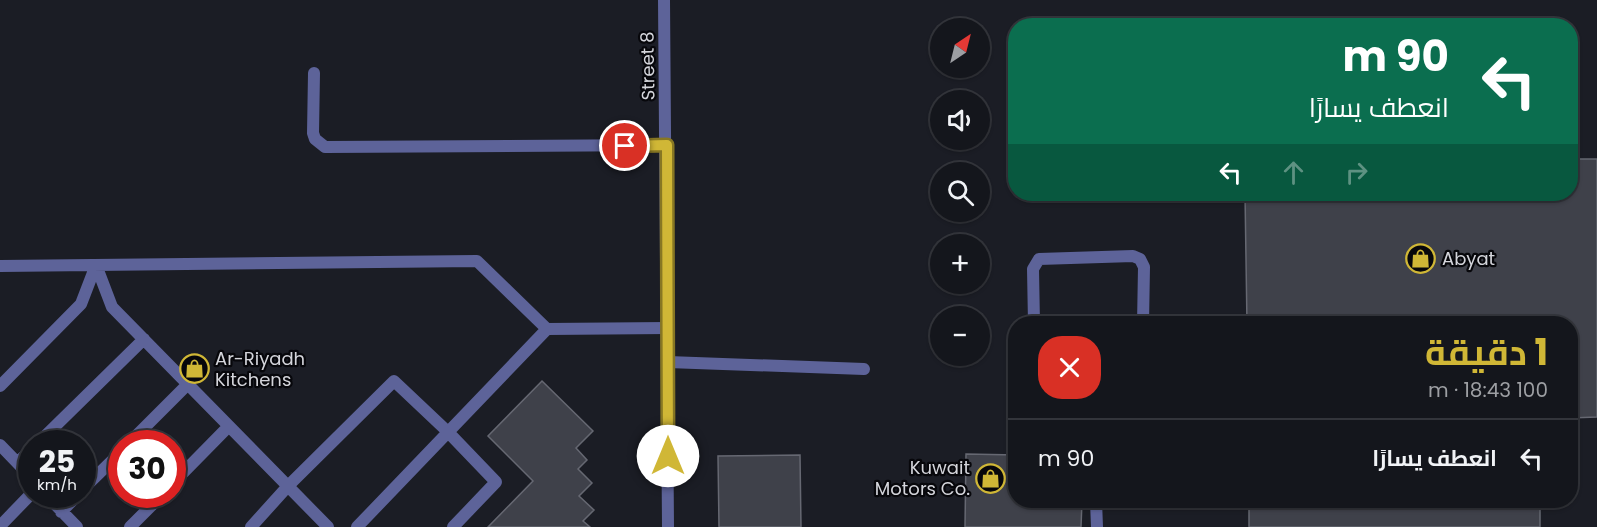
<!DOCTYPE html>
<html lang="ar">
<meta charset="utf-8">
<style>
:root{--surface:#14161c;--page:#212329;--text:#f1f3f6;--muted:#9d9fa3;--line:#33353b;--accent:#d0b736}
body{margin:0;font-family:Poppins,Cairo,sans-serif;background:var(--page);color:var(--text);direction:rtl;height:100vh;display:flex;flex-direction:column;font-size:22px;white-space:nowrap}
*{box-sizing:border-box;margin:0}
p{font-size:20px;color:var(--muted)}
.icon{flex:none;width:33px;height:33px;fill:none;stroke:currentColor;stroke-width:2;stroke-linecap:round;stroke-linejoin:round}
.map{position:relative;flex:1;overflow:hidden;direction:ltr}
.drawer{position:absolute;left:1008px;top:316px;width:570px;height:192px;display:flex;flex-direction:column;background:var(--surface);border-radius:24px;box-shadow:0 2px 4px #0004,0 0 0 2px var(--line);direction:rtl}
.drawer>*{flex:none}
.hud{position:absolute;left:1008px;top:18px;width:570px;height:183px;border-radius:24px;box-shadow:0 2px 4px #0004,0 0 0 2px var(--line);direction:rtl;background:#0b6e4f;color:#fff;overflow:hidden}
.needle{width:39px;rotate:35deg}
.controls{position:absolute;left:930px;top:18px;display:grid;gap:12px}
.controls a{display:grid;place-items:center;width:60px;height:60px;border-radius:50%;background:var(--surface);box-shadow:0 2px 4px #0004,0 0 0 2px var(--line);font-size:30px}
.speed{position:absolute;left:18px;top:430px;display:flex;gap:12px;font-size:30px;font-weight:700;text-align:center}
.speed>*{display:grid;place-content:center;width:78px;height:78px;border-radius:50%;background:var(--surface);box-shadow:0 2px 4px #0004,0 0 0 2px var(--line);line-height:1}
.speed small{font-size:15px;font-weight:400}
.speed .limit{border:9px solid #d22;background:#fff;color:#111}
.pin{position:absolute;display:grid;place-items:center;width:51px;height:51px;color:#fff;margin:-26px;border:3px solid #fff;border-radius:50%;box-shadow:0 2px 6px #0007}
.me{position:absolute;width:66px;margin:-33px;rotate:0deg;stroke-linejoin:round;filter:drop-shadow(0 0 4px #0008)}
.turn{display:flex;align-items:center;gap:21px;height:126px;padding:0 30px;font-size:27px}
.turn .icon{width:78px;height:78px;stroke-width:2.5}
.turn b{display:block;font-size:42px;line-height:51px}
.lanes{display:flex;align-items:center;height:57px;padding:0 30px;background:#0003;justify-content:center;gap:30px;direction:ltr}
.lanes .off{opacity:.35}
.round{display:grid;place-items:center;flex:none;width:63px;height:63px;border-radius:24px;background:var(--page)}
.head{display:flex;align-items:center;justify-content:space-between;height:102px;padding:0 30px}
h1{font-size:36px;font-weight:700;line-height:45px;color:var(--accent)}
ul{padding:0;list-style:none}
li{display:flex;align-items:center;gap:18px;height:78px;padding:0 30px;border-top:2px solid var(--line)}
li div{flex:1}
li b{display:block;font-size:22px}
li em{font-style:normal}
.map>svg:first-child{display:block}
.building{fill:#3f414a;stroke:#666872;stroke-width:1.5}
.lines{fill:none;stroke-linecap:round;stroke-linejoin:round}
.service{stroke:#5d6399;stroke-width:12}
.minor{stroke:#5d6399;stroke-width:12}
.route-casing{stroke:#877723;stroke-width:15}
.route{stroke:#d0b736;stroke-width:10}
.labels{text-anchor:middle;stroke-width:4.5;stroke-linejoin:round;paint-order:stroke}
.street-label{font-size:18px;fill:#d4d5db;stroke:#07070b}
.poi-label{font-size:18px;fill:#d4d5db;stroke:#07070b;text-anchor:start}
</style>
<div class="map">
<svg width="1597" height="527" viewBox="0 0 1597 527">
<rect width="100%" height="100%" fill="#1b1d25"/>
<path class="building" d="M1570,159H1597V417L1570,418V324H1247L1245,194H1570Z
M542,381L593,431L576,448L587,460L578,469L592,483L579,496L594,510L583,521L590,527H488L533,481L488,436Z
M966,454L1016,455V501H1082L1081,527H965Z
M800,455L801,527H719L718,456Z
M1249,501H1540V527H1249Z"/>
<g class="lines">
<path class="service" d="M314,73L313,133L315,139L325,147L667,145
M96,265L112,307L328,527
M0,266L477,261L547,329L668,328
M1034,324L1033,269L1039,259L1133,256L1140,259L1144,267L1143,324
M668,362L864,369
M0,386L81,304L96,265
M37,444L144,339
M128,444L188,384
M0,445L32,478
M18,462L32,449
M172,484L229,426
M82,490L122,451
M46,495L77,527
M1096,501L1097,527
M61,512L78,495
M0,526L32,493
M130,527L162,495
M251,527L288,486L394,381L448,432L496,482L453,527
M357,527L547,329"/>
<path class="minor" d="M664,0L668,527"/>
</g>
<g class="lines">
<defs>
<path id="route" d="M625,146L667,145L668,456"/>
</defs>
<use href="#route" class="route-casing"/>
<use href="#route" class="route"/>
</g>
<defs>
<symbol id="shop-ring" viewBox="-11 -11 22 22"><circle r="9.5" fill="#07070b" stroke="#d0b736" stroke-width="1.5"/><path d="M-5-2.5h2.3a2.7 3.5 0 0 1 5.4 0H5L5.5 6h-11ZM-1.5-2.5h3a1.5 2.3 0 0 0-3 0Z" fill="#d0b736"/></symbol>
</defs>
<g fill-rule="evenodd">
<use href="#shop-ring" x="1404" y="242" width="33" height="33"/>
<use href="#shop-ring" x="178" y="352" width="33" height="33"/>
<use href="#shop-ring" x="974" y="462" width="33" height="33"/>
</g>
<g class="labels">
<g class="street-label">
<text transform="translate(648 66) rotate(-91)" y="6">Street 8</text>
</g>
<g class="poi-label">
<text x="1442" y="265">Abyat</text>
<text x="215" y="365">Ar-Riyadh<tspan x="215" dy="21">Kitchens</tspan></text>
<text x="970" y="474" text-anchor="end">Kuwait<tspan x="970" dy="21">Motors Co.</tspan></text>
</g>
</g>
</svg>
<div class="controls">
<a><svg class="needle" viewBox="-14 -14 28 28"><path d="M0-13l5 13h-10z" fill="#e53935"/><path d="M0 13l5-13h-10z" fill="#9d9fa3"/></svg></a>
<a><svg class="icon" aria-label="sound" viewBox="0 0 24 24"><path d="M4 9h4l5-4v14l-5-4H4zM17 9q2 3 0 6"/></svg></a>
<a><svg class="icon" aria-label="search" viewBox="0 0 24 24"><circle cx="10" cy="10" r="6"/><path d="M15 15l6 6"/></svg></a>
<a>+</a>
<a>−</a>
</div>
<div class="speed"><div>25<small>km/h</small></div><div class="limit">30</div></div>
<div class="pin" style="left:625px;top:146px;background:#d93025"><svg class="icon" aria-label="arrive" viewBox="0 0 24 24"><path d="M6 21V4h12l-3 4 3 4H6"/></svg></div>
<svg class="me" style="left:668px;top:456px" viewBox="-20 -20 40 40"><circle r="19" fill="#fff"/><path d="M0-13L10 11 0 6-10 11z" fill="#d0b736"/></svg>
<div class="hud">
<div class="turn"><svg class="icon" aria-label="left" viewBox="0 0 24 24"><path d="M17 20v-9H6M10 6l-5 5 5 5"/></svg><div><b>90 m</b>انعطف يسارًا</div></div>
<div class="lanes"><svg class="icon" aria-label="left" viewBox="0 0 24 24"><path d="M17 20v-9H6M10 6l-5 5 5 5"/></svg><svg class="icon off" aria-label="ahead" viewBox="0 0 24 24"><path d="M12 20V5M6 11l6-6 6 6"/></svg><svg class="icon off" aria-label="right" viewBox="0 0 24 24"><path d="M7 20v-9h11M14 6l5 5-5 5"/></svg></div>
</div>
<section class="drawer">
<div class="head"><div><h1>1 دقيقة</h1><p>100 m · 18:43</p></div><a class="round" style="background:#d93025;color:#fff"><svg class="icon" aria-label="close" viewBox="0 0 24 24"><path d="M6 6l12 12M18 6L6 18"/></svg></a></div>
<ul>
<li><svg class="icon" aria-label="left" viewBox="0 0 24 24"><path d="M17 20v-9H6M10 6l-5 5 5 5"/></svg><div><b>انعطف يسارًا</b></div><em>90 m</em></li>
</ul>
</section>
</div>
